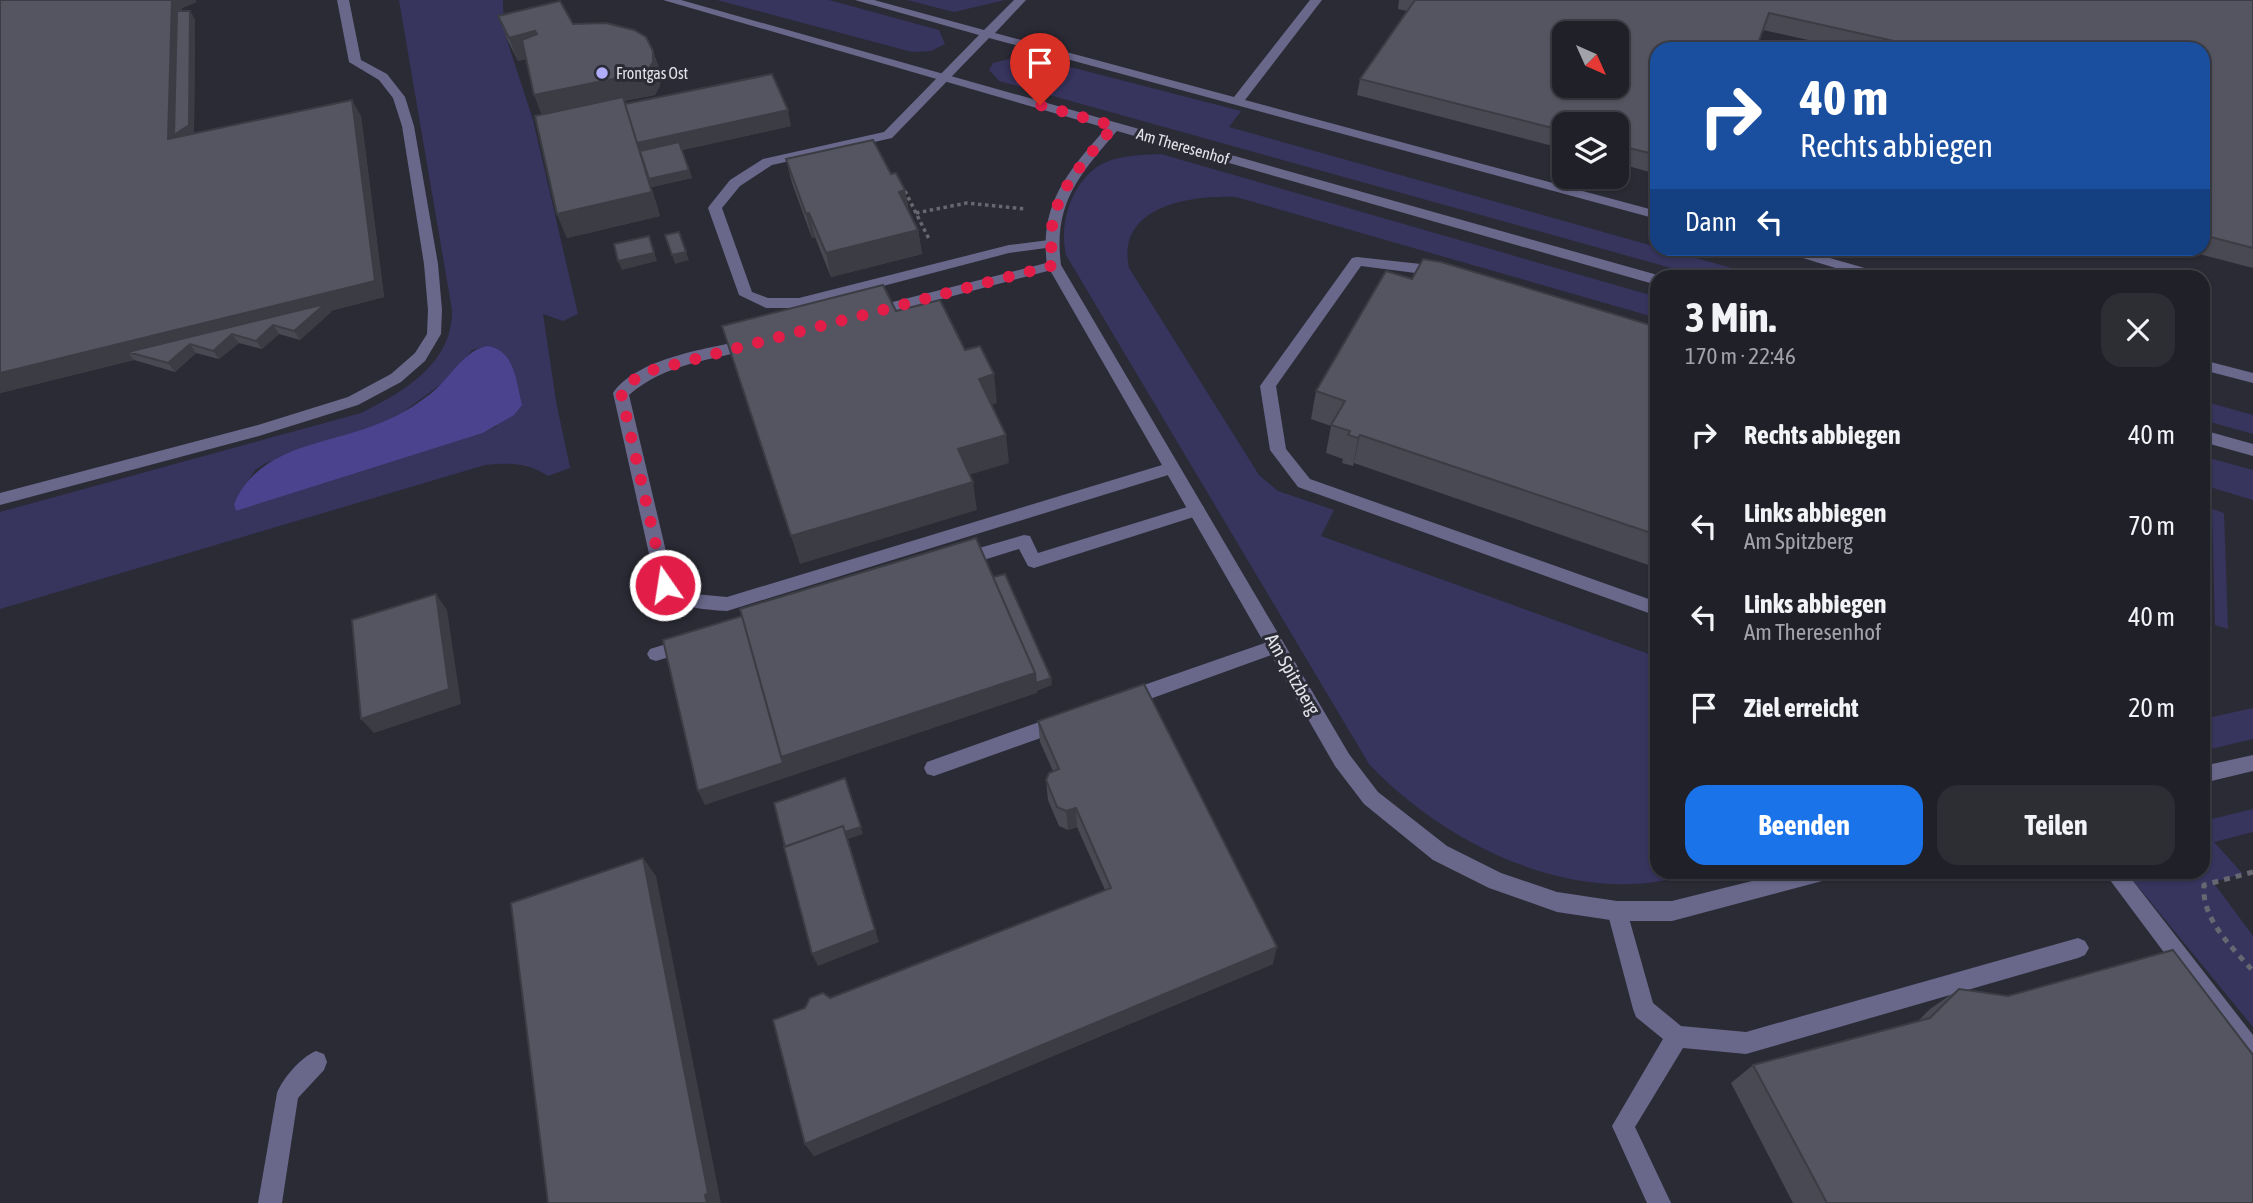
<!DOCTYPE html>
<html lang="de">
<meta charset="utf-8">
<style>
:root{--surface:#202028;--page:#2d2d34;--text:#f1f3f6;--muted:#a2a3a8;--line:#3d3e45;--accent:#1a73e8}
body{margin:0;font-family:"Asap Condensed",sans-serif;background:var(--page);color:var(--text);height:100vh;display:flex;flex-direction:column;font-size:26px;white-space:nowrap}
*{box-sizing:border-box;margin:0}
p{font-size:23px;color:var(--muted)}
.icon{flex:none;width:38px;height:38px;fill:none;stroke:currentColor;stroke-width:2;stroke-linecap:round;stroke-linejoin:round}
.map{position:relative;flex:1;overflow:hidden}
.drawer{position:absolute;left:1650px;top:270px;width:560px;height:609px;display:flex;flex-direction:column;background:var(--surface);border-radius:21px;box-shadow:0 2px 5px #0004,0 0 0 2px var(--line)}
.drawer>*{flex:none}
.top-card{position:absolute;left:1650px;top:42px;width:560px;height:214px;border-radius:21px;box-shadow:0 2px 5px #0004,0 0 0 2px var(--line);background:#1a4fa0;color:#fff;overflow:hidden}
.needle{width:46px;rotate:135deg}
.buttons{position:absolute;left:1552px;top:21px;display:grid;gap:14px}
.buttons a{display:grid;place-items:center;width:77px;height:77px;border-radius:14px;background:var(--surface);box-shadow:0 2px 5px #0004,0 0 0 2px var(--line);font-size:35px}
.pin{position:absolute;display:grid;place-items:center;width:60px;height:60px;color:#fff;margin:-72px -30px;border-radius:50% 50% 50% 0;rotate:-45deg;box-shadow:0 0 7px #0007}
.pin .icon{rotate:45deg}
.me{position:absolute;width:77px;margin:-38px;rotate:347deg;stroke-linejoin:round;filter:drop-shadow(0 0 5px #0008)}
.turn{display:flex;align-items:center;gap:24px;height:147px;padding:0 35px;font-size:32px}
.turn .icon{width:91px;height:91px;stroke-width:2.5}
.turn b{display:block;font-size:49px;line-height:60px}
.then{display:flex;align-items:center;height:66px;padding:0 35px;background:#0003;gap:14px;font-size:26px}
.round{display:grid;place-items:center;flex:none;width:74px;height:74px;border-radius:21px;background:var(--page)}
.headline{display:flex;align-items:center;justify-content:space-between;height:119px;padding:0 35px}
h1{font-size:42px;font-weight:700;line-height:52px}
.button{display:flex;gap:14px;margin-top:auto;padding:14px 35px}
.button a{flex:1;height:80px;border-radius:21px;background:var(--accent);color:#fff;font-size:28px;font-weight:700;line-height:80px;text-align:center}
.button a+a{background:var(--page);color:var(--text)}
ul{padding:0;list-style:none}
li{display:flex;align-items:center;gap:21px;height:91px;padding:0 35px}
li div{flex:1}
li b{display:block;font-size:26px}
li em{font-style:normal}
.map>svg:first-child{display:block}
.green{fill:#37345e;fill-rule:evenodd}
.water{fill:#4c438e}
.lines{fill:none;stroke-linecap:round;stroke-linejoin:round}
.path-far1{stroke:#676771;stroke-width:3.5;stroke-dasharray:3.5 3.5;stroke-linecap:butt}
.path{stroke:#676771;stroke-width:5;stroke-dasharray:6 6;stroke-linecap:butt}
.lane{fill:#69688b;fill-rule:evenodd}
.street{fill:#69688b;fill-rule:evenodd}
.wall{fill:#494953}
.shaded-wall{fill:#3c3c44}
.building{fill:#555561;stroke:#3c3c44;stroke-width:2;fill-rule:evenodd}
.route{stroke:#e11d48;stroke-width:12;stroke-dasharray:0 21.6}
.poi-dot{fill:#b1adfa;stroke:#2b2b36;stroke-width:2.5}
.labels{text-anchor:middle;stroke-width:6;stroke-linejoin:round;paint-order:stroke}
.far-poi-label{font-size:16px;fill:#e2e3ea;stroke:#2b2b36;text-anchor:start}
.far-street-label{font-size:16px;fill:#e2e3ea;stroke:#2b2b36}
.street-label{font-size:19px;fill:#e2e3ea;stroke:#2b2b36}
</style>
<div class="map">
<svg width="2253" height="1203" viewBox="0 0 2253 1203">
<rect width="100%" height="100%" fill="#2b2b36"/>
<path class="green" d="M399,0H503L504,31L533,120L578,314L563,321L543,314L556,401L570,468L548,476C527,462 509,463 485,465L0,609V512L361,413C404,392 453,363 452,310ZM487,346L497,426L483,433L236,511L234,503L255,470L266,463L370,428L403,412L448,379L472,350Z
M717,0H829L939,30L945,44L931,51L912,52Z
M907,0H1005L954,12Z
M1017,57L1043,60L1241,111L1229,127L1760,276H1700L999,81L989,70L993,63Z
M1161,154L1657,297V318L1236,197C1190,195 1116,206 1129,268L1259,475L1278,491L1334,510L1321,536L1657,657V872H1707C1683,877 1657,883 1632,884C1536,888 1433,832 1369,764L1066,255C1059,225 1070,186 1097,167C1114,155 1142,155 1161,154Z
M2203,401L2253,415V434L2203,420Z
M2209,458L2253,470V500L2203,485V459Z
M2212,509L2224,513L2228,629L2215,625Z
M2253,708V739L2203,751V719Z
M2253,809V832L2214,842L2243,874L2213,882L2253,936V1027L2126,872H2203V821Z"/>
<path class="water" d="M487,346C515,350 516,381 522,405L514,415L483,433L236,511L234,504C261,441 334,446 389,419C405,412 421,402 435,390C451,376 465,350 487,346Z"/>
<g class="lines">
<path class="path-far1" d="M905,191L929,239
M916,213L967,203L1025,209"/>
<path class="path" d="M2253,872L2204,885C2201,919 2232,947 2253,971"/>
<path class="lane" d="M337,0H349L361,60L387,74L405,97L414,126L438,264L442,310L441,334L425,361L401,382L358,405L259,436L0,505V493L258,425L348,397L391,374L415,353L427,334L428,310L424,264L402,126L393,98L379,80L349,62Z
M855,0H874L984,30L1014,0H1026L995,33L1234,97L1310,0H1322L1245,100L1657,211V219L989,38L892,138L772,165L740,186L722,208L752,292L768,298H799L1009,245L1049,240L1054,241V247L1009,253L799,308H766L739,295L708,208L710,205L730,180L763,159L884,132L979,35Z
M1770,248H1795L1882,273L1884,276H1862Z
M1357,257L1439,266L1446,271L1439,276L1361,266L1276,386L1286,449L1310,479L1657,602V616L1298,487L1270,450L1260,386L1352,258Z
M1054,261L1059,262V268L873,317L866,312L873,307Z
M751,339L758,344L756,348C712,360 666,363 629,395L673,581L694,594L727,597L1172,462L1180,468L1178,472L727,611C704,610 669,607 656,585L613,393C638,357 711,348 751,339Z
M2203,360L2253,373V383L2203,370Z
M1197,504L1203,506L1205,510L1203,514L1034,568L1028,566L1019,549L961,567L952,560L955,555L1024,535L1030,536L1038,553Z
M686,638L692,640L695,645L692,650L656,661L650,659L647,654L650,649Z
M1276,639L1282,641L1285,646L1282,651L1125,708L1118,706L1116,700L1118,694Z
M1059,715L1066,717L1068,723L1066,729L934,776L927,774L924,768L927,762Z
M2104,872H2126L2253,1035V1064L2245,1061Z
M1617,901L1624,904L1627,911L1653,1003L1681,1026L1746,1032L2078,938L2085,941L2089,948L2085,955L2078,958L1746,1054L1683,1048L1635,1127L1671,1203H1647L1612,1126L1663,1039L1636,1017L1633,1009L1607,911L1610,904Z"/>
<path class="street" d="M663,0H681L1661,276H1657V285L1117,131C1079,175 1053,204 1061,265L1349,754L1378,792L1447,846L1501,873L1557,892L1617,901H1672L1788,872H1833L1830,879L1672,921H1617L1557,912L1489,888L1433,860L1364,804L1335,766L1047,265C1039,203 1068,172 1106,128Z
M2203,430L2253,444V456L2203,442Z
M2253,755V771L2203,783V766Z
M316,1051L324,1054L327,1062L324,1070L298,1098L282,1203H258L277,1093C283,1078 301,1057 316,1051Z"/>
</g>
<path class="wall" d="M0,0H196V2L182,8V11H190L195,20L194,133L361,116L384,297L330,311L331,312L300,340L279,334L262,349L239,343L219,359L196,353L175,372L134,360L0,393Z
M1399,0H2253V268L2176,248H2203V49H1849L1763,30L1657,49V174L1617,163V124H1564V149L1357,95L1360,79L1407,11L1398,9Z
M498,16L573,24L653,51L661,74L660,85L655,95L624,101L625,104L791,126L682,150L692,178L652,187L650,183L660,216L567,238L557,214L542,115L526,59L518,61L507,39Z
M786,159L891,174L905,190L909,211L918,230L922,254L831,277L815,237L812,238L792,183Z
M1412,279L1657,327V568L1354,463L1353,466L1342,463L1343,459L1326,453L1331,426L1311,419L1316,391Z
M1038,721L1273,964L814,1156L805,1144L830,998L1105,890L1077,827L1068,830L1059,826L1048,800L1046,780L1053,771L1040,742Z
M1959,989L2253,1203H1793L1731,1083L1753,1065L1918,1021L1930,1009Z"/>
<path class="shaded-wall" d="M172,0H196V2L182,8L180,131L190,11L195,20L194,134L168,139Z
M535,31L544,54L518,61L509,38Z
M653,51L661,74L660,85L655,95L624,101L631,121L788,110L791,126L643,159L689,170L692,178L652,187L650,183L660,216L567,238L557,214L543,118L534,95Z
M352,100L361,116L384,297L330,311L331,312L300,340L294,331L273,325L279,334L262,349L256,341L232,334L239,343L219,359L213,351L190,344L196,353L175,372L168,363L128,352L134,360L0,393V373Z
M905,190L909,214L899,192Z
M809,213L815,237L812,238L806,214Z
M918,230L922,254L831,277L826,253Z
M649,236L657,261L622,270L618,261Z
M686,252L689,260L675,264L672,255Z
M994,374L997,403L983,408L979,379Z
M1006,435L1009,463L962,477L958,449Z
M1360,435L1354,463L1353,466L1358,438Z
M973,482L977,510L800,564L791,536Z
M436,594L447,610L461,704L374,733L361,719Z
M1035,673L1051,678L1052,685L1037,691V693L705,805L698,791L781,757Z
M845,778L863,834L848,839L879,942L818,966L812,954Z
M1076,808L1077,827L1068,830L1066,811Z
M643,858L656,876L721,1203H707Z
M1277,947L1273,964L814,1156L805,1144Z"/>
<path class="building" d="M0,0H172L168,139L352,100L375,281L0,373Z
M1415,0H2253V248L2203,235V49H1929L1769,13L1756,49H1657V155L1617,145V124H1564V131L1360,79ZM1564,33H1617V86H1564Z
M560,1L573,24L606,23L634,30L646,37L653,51V62L647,72L534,95L522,40L537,34L535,31L509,38L498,16Z
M177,11H190L189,125L174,135Z
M772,74L788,110L637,143L625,104Z
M623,97L652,192L557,214L535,116Z
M873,140L891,174L896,173L905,190L899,192L918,230L826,253L809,213L806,214L786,159Z
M679,142L689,170L649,179L640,151Z
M679,232L686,252L672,255L665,235Z
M649,236L654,253L618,261L614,244Z
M1423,259L1441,262L1657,327V535L1360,435L1358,438L1348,435L1350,431L1331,425L1345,401L1316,391L1386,271L1412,279Z
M883,285L896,311L940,300L965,350L980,346L994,374L979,379L1006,435L958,449L973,482L791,536L722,326Z
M325,304L294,331L273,325L256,341L232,334L213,351L190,344L168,363L128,352Z
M976,538L1035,673L781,757L740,609Z
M1005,574L1051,678L1036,683L1035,673L993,577Z
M436,594L449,689L361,719L352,620Z
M742,616L783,763L698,791L663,640Z
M1144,684L1277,947L805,1144L773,1020L805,1008L810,998L823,993L830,998L1111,888L1076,808L1066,811L1057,807L1046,780L1049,773L1059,769L1038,721Z
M845,778L861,827L845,832L843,826L785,847L774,803Z
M843,826L875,930L812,954L784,847Z
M643,858L708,1193L705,1195L707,1203H548L511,903Z
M2173,950L2253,1055V1203H1827L1753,1065L1930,1018L1959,989L2008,996Z"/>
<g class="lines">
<path class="route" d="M665,585L621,393L637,377L653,370L1054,265C1040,205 1078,169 1114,126L1040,105"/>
</g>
<circle class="poi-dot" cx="602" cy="73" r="7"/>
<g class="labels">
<g class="far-poi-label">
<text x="616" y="79">Frontgas Ost</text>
</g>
<g class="far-street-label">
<text transform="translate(1183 146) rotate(16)" y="6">Am Theresenhof</text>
</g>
<g class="street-label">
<text transform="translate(1293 674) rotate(60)" y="7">Am Spitzberg</text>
</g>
</g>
</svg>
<div class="buttons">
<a><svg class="needle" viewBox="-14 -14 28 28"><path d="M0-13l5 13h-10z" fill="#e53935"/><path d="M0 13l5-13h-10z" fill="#a2a3a8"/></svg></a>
<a><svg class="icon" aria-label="layers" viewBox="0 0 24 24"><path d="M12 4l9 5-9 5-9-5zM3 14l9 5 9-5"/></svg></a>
</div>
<div class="pin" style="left:1040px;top:105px;background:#d93025"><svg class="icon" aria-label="arrive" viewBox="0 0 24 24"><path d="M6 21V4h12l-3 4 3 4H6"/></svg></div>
<svg class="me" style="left:665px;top:585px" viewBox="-20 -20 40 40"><circle r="17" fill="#e11d48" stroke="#fff" stroke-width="3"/><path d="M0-11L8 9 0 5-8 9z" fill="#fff"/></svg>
<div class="top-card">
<div class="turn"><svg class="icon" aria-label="right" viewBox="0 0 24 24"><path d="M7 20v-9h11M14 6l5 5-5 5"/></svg><div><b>40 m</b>Rechts abbiegen</div></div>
<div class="then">Dann<svg class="icon" aria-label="left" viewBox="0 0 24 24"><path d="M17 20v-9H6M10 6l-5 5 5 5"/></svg></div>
</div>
<section class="drawer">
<div class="headline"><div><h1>3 Min.</h1><p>170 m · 22:46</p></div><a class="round"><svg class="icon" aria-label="close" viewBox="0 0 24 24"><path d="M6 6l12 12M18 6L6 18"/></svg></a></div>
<ul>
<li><svg class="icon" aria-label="right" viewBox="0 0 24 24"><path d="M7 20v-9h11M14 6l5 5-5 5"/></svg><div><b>Rechts abbiegen</b></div><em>40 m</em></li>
<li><svg class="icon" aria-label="left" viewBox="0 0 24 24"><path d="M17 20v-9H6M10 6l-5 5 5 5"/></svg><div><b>Links abbiegen</b><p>Am Spitzberg</p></div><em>70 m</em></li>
<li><svg class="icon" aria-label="left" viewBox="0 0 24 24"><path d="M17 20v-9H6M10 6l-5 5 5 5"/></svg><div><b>Links abbiegen</b><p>Am Theresenhof</p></div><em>40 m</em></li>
<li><svg class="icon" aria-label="arrive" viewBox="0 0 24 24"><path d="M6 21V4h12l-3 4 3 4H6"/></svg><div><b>Ziel erreicht</b></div><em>20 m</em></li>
</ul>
<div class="button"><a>Beenden</a><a>Teilen</a></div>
</section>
</div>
